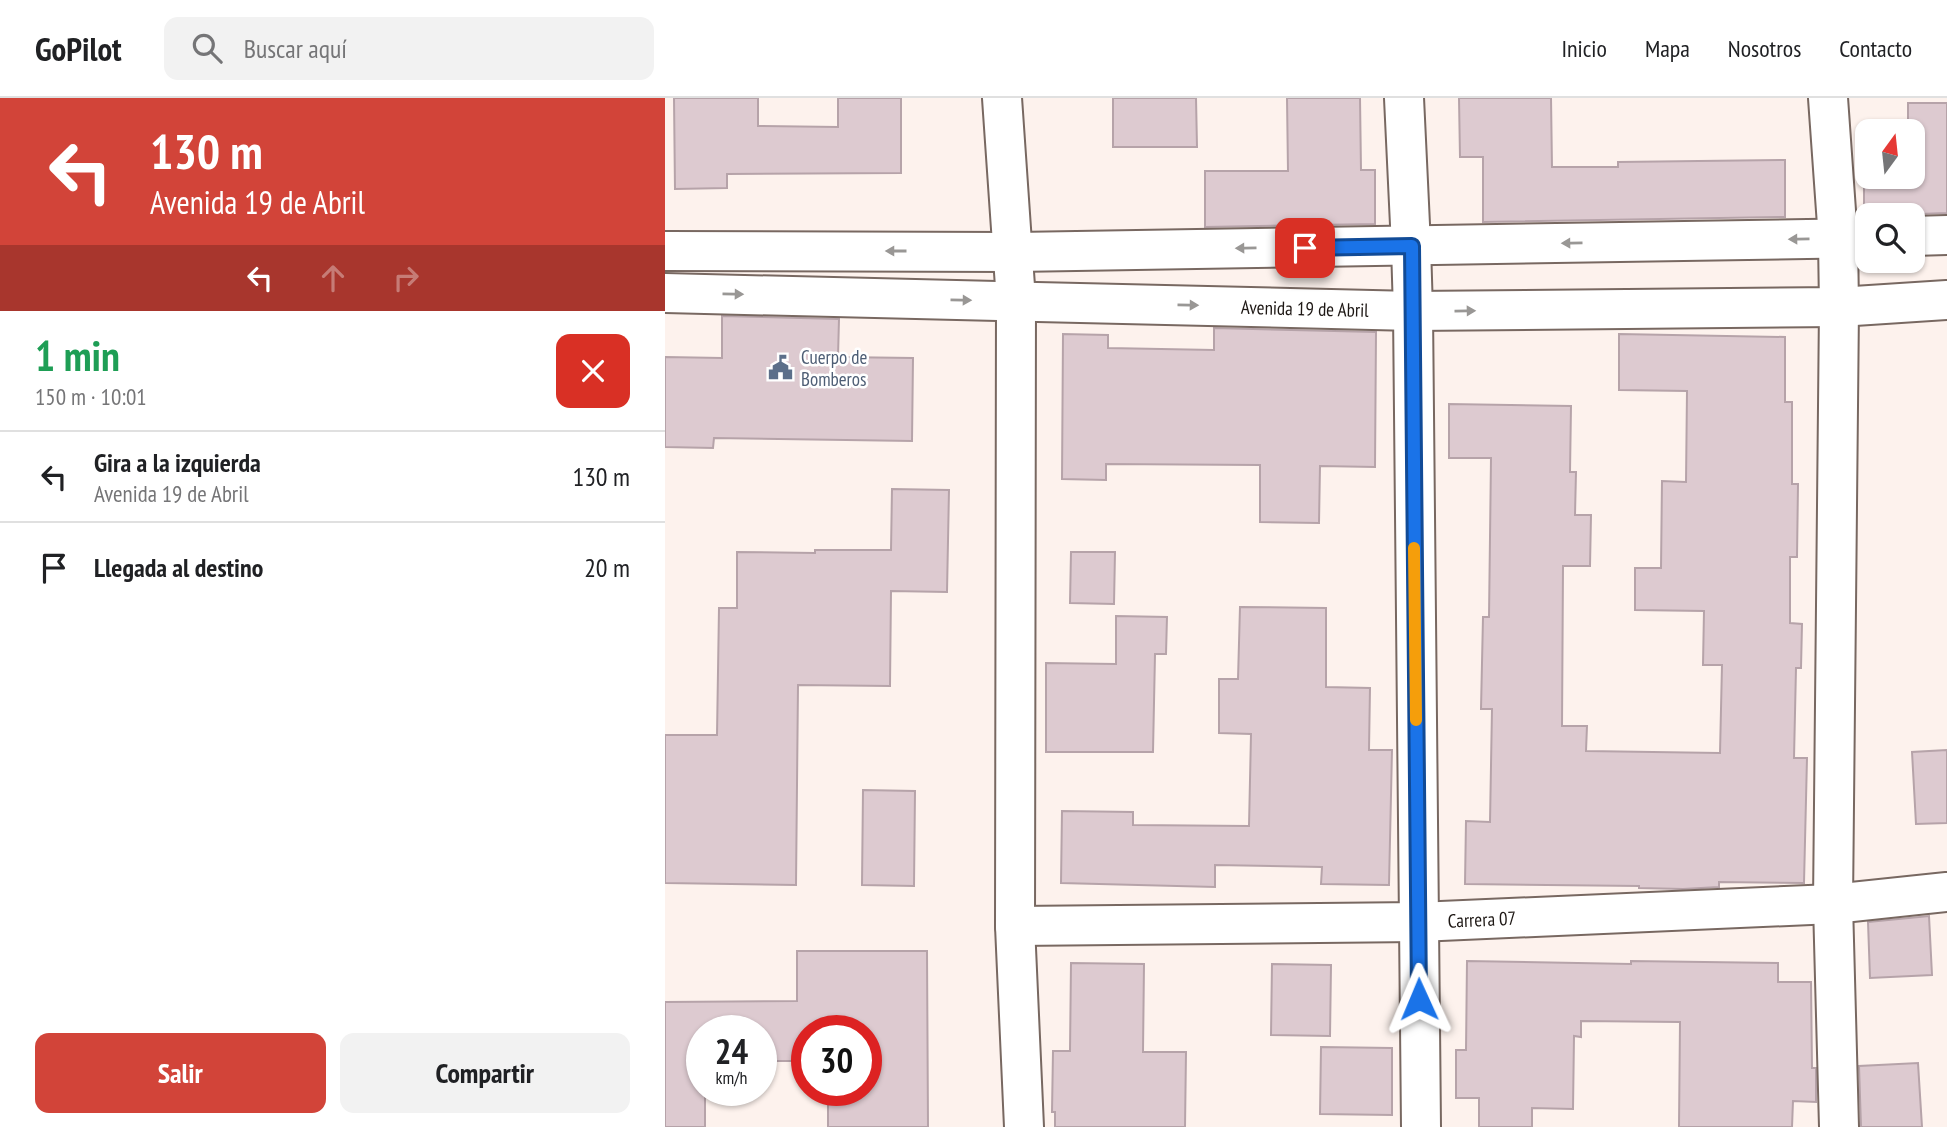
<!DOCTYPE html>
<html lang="es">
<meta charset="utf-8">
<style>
:root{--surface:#fff;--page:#f2f2f2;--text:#202124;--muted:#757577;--line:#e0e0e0;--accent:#d24439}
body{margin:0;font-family:"PT Sans Narrow",sans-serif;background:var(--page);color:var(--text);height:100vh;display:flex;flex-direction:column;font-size:26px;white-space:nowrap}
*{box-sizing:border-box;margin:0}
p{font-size:23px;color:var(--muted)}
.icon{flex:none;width:38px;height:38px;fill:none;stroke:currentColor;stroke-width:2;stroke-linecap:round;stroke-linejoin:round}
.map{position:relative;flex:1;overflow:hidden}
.sheet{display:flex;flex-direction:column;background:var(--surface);width:665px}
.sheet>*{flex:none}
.top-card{background:#d24439;color:#fff;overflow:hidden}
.needle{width:46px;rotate:15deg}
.controls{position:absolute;left:1190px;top:21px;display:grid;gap:14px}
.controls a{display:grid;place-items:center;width:70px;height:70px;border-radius:14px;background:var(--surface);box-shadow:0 2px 5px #0004;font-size:35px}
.speed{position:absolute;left:21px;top:917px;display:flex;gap:14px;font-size:35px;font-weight:700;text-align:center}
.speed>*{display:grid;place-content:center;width:91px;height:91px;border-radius:50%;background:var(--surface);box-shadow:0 2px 5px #0004;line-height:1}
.speed small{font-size:18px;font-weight:400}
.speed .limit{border:10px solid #d22;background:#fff;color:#111}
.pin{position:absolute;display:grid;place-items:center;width:60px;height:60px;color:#fff;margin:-30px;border-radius:14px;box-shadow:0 4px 10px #0006}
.me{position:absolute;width:77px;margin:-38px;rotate:359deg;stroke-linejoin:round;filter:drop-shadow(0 0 5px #0008)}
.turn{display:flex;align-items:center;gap:24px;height:147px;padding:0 35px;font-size:32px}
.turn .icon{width:91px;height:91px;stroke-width:2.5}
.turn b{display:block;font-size:49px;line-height:60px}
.lanes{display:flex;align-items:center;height:66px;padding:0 35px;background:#0003;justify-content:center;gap:35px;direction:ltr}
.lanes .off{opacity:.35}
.round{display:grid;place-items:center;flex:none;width:74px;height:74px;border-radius:14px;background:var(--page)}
.head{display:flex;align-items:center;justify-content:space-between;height:119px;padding:0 35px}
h1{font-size:42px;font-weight:800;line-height:52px;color:#1e9e55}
.action{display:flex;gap:14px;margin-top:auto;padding:14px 35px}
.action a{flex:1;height:80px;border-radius:14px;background:var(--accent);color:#fff;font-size:28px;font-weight:800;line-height:80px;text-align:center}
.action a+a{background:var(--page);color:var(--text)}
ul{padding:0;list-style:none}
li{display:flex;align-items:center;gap:21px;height:91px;padding:0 35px;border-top:2px solid var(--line)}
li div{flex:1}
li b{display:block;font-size:26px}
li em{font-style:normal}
header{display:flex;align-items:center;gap:42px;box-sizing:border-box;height:98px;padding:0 35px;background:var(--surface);border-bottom:2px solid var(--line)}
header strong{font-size:33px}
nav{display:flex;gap:38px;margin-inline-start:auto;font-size:24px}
.search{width:490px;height:63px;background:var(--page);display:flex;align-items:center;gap:18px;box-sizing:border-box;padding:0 24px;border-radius:14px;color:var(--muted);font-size:26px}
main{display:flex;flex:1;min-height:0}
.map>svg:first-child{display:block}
.building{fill:#ddcad0;stroke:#b6a3a9;stroke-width:2}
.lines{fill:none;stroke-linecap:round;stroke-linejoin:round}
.street-casing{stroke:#786861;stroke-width:42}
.secondary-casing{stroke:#786861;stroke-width:42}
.street{stroke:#fff;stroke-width:38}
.secondary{stroke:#fff;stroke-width:38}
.oneway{fill:#999795}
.route-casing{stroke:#114b97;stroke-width:18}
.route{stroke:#1a73e8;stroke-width:12}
.slow{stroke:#f59e0b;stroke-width:12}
.labels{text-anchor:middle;stroke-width:5;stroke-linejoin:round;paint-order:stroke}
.street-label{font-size:19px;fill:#1d1714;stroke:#fff}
.service-label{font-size:19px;fill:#4e5e75;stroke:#fff;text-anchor:start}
</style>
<header>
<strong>GoPilot</strong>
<div class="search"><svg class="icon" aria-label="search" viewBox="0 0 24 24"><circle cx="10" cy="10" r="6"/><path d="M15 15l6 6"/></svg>Buscar aquí</div>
<nav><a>Inicio</a><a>Mapa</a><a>Nosotros</a><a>Contacto</a></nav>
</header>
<main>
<section class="sheet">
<div class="top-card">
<div class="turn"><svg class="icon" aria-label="left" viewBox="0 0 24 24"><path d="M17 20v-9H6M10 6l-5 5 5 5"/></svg><div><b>130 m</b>Avenida 19 de Abril</div></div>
<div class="lanes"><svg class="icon" aria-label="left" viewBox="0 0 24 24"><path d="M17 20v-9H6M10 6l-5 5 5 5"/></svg><svg class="icon off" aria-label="ahead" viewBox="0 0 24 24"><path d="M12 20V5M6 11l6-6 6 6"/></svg><svg class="icon off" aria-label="right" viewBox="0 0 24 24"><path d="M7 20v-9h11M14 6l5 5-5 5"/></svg></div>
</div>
<div class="head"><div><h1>1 min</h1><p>150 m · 10:01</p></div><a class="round" style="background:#d93025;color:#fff"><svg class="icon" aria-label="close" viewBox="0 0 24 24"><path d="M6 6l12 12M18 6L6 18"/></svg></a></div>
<ul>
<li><svg class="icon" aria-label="left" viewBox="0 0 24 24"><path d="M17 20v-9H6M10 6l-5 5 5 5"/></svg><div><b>Gira a la izquierda</b><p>Avenida 19 de Abril</p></div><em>130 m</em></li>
<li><svg class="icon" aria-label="arrive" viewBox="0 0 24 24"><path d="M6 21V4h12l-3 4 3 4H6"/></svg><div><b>Llegada al destino</b></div><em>20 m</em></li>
</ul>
<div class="action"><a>Salir</a><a>Compartir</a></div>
</section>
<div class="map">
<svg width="1282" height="1029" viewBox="0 0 1282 1029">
<rect width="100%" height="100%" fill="#fdf2ed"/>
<path class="building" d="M9,0H93V28L173,29V0H236V75L62,76V90L10,91Z
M448,0H531L532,49H448Z
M622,0H695L696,72H710V126L540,129V73H623Z
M794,0H886L887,69H953V64L1120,62V119L818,124V59H795Z
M1243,5H1282V115L1199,118V82H1244V79H1248V33H1243Z
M57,218L174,221L173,259L248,260L247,343L49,340L48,350L0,349V259L57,260Z
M549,230L711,234L710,369L655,368L654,425L595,424V367L441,366V382L397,381L398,236L443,237V250L549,252Z
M954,236L1120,239V304H1127V386H1133L1132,459H1125V525L1137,526L1136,570H1131L1129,660H1142L1139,785L1054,784V789L1018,791L974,790V788L800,786L801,723L825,724L827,611H816L818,519H824L826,360H784V306L906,308L905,374H911L910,417H926L925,468H898L897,628H922L921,653L1055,655L1057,567H1038L1039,513L970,512V470H996L997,383L1021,384L1022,293L954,292Z
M227,391L284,392L282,494L226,493L225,588L133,587L131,787L0,785V637H52L54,510H72V454L150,455V452H226Z
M406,454H450L449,506L405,505Z
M575,509L661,510V589L705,590L704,652H727L724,787L656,786L657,769L550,767V789L396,785L397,713L468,714V727L584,728L586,636L554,635V581H573Z
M451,518L502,519L501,556H490L488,654H381V565L451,566Z
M1282,652V725L1251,726L1247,654Z
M198,692L250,693L249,788L197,787Z
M1264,818L1267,877L1205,880L1203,824Z
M132,853H262L263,1029H163V992H201V933H142V963H96V933H37V992H40V1029H0V904L132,903Z
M802,863L966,866V863L1113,865V884H1146L1147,970H1151V1004L1128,1003L1127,1029H1014L1015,924L916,923V939L909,938L908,1011L867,1010V1029H814V1000H791V952H801Z
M406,865L479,866L478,954H521L520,1029H390V1014H387L388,953H405Z
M607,866L666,867L665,938L606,937Z
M656,949L727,950V1017L655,1016Z
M1253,965L1257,1029H1196L1194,968Z"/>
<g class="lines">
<defs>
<g id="street">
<path d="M337,0L351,203L350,828L359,1029"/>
<path d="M739,0L746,148L748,213L756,1029"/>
<path d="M1163,0L1173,141L1174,209L1168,806L1174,1029"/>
<path id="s1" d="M350,828L753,824L1168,806L1282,794"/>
</g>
<g id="secondary">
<path d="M1248,138L1282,137"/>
<path d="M0,153L347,154L1202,140"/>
<path id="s2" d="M0,195L748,213L1174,209L1282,202"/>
</g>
</defs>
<use href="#street" class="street-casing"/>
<use href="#secondary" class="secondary-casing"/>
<use href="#street" class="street"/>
<use href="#secondary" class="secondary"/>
</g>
<defs><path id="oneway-solid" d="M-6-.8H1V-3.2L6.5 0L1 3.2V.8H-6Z" transform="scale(1.75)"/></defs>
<g class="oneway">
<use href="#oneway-solid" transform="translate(1134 141) rotate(179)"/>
<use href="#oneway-solid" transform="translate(907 145) rotate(179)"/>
<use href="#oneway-solid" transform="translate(581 150) rotate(179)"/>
<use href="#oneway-solid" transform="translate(231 153) rotate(-180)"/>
<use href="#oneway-solid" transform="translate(68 196) rotate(1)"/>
<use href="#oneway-solid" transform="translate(296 202) rotate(1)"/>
<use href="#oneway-solid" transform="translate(523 207) rotate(1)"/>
<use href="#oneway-solid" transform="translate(800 213) rotate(-1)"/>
</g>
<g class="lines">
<defs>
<path id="route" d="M640,150L747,148L754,901"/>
</defs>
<use href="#route" class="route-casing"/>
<use href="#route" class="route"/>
<path class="slow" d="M749,450L751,622"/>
</g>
<defs>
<symbol id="civic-bare" viewBox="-9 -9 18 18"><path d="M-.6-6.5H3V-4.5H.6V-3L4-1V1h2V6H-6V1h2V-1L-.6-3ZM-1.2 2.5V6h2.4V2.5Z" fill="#5c6f8a" stroke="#fff" stroke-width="2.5" paint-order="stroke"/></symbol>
</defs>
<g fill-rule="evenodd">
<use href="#civic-bare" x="98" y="252" width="35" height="35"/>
</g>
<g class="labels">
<g class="street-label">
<text dy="7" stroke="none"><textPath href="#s2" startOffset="640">Avenida 19 de Abril</textPath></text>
<text dy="7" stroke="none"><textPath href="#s1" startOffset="467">Carrera 07</textPath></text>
</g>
<g class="service-label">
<text x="136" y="266">Cuerpo de<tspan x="136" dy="22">Bomberos</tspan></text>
</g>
</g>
</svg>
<div class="controls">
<a><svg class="needle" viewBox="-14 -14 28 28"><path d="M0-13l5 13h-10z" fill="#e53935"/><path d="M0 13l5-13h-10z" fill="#757577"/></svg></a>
<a><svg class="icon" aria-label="search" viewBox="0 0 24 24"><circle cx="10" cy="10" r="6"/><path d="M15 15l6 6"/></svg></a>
</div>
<div class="speed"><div>24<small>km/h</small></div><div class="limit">30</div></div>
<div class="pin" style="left:640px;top:150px;background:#d93025"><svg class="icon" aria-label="arrive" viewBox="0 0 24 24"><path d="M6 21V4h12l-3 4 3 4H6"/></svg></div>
<svg class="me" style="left:754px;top:901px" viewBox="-20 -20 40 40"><path d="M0-17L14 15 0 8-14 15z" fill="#1a73e8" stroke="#fff" stroke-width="4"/></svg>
</div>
</main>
